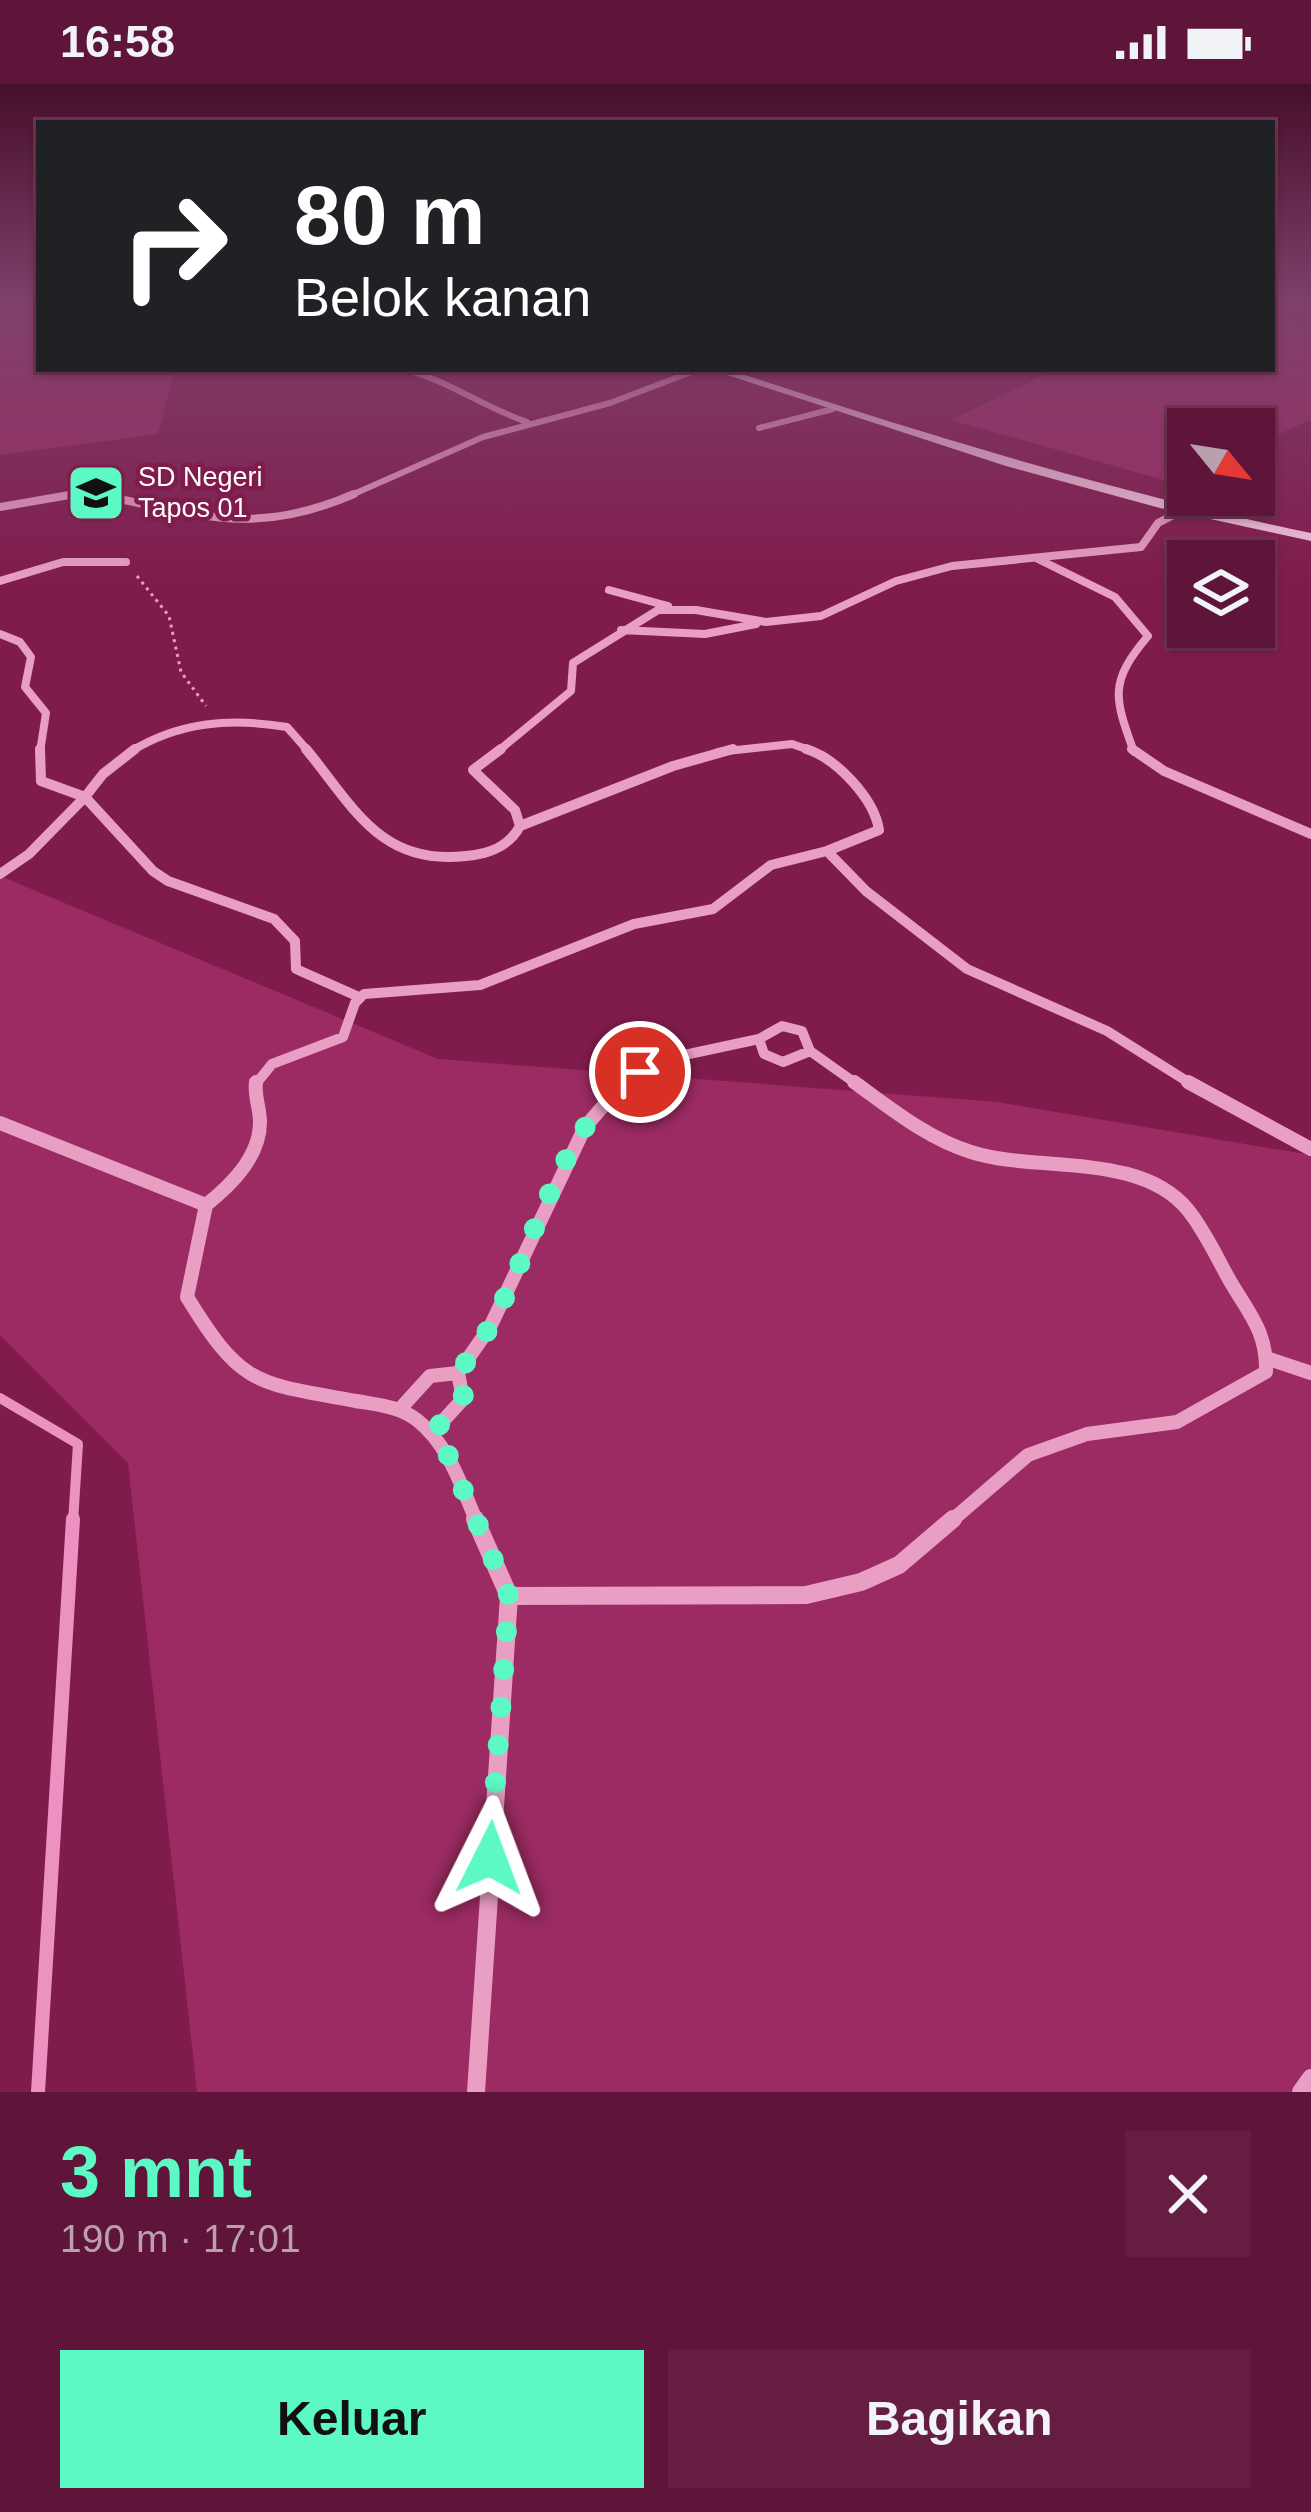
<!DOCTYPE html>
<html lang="id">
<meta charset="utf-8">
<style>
:root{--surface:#5f1539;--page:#651e41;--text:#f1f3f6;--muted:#ba9fae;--line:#733453;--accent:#5df9c4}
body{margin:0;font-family:Helvetica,sans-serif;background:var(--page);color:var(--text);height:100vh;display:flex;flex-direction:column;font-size:45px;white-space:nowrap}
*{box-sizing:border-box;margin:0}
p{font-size:39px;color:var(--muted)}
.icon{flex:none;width:66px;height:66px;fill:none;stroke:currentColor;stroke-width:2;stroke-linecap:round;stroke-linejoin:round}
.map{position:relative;height:2008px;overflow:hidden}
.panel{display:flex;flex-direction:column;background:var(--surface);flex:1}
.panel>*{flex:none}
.banner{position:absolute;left:36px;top:36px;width:1239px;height:252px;border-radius:0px;box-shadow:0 3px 9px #0004,0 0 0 3px var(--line);background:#202124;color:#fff;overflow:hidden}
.needle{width:78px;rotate:120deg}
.fabs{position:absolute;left:1167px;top:324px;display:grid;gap:24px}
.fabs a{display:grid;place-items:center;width:108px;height:108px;border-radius:0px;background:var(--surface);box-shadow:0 3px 9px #0004,0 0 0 3px var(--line);font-size:60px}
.pin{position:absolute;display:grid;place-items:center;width:102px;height:102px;color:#fff;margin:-51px;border:6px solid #fff;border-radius:50%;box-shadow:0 3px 12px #0007}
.me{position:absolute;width:132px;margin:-66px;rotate:3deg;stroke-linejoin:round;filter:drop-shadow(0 0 9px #0008)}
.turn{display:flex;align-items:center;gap:42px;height:252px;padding:0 60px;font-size:54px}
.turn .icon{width:156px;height:156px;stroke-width:2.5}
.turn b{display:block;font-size:84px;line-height:102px}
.round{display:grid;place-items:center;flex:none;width:126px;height:126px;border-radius:0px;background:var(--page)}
.summary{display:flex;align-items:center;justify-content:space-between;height:204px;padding:0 60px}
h1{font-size:72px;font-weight:700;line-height:90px;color:var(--accent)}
.button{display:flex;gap:24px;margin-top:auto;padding:24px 60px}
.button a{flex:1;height:138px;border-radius:0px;background:var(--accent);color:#111;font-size:48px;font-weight:700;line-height:138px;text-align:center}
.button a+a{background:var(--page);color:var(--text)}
.status{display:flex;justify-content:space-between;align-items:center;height:84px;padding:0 60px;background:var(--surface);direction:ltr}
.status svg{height:33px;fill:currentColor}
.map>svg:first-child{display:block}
.green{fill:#9c2b63}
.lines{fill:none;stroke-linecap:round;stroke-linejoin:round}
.stream-far1{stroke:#eb92c0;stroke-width:10}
.stream{stroke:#eb92c0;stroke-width:14}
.path{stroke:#e99fc4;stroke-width:3;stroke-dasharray:3 4.5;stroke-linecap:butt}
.street-far4{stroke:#e99fc4;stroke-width:6}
.street-far3{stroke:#e99fc4;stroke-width:8}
.street-far2{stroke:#e99fc4;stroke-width:10}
.street-far1{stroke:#e99fc4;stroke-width:14}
.street{stroke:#e99fc4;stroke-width:18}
.secondary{fill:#f7cae0;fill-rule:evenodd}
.route{stroke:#5df9c4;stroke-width:21;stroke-dasharray:0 37.8}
.labels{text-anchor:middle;stroke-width:9;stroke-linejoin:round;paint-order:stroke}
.far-poi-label{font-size:27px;fill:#fff;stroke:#7f1c4c;text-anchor:start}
</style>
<div class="status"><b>16:58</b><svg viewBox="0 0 49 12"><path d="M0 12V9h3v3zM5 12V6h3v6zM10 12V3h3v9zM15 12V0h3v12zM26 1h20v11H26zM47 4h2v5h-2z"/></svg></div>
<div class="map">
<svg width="1311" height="2008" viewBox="0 0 1311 2008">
<rect width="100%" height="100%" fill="#7f1c4c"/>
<path class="green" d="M0,217H39V285H175L158,350L0,371Z
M1272,233L1311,245V336L1254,361V345H1188V391L1171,398L951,336L1057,285H1272Z
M0,792L438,975L997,1018L1311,1071V2008H197L128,1379L0,1251Z"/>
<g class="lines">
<path class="stream-far1" d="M0,1314L78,1360L73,1438"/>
<path class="stream" d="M38,2008L73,1435"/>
<path class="path" d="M137,492L169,532L181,588L206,622"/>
<path class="street-far4" d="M403,285C448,296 483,323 527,338
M759,344L833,325
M58,413L86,408L110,413
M347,413L483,353L610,319L699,285"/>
<path class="street-far3" d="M95,410C198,430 253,454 354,410
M0,423L75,410
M1036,474L1115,513L1148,552C1109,598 1114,613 1134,668
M0,497L63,478H126
M609,506L668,522
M621,546L705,550L756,540
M0,550L20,558L31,573L25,603L46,629L40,668
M130,668C180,637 231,634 287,643L309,668
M497,668L571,607L573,579L658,526H696L766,538L821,532L896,497L952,482L1141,463L1158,439L1179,428
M718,668L792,660L815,668"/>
<path class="street-far2" d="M135,665L103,690L85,713L153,787L168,797L274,835L295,857L296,885L359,913
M306,665C353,722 380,782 466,772C489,770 509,763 520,742L515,726L473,686L501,665
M806,665C836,674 874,714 879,746L827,767L866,807L967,885L1107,947L1193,1001
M1132,665L1164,687L1311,750
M520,742L673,682L733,665
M0,790L29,770L85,713L41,697L40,665
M782,942L802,947L810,967L783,978L764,970L759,955Z
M810,967L858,1001
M255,1001L272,980L343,953L355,919L364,910L480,901L634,840L713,825L771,781L827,767
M619,1001L661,976L759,955"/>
<path class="street-far1" d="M854,998C890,1024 928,1055 971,1068C1036,1089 1140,1067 1188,1126C1205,1147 1217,1174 1230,1197C1250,1231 1267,1248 1266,1288L1177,1338L1087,1350L1028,1371L950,1438
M1188,998L1311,1065
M0,1039L206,1121L187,1213C242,1303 256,1299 356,1317C378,1321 399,1322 417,1336C449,1361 461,1402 477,1438
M206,1121C231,1101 260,1073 260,1038C260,1024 254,1012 256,998
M1269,1275L1311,1289
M400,1325L430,1292L458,1289L490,1243L585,1043L624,998
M432,1349L463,1315L458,1289"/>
<path class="street" d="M475,1435L509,1512L476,2008
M509,1512L806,1511L861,1498L899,1481L953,1435
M1301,2008L1311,1994"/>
<path class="secondary" d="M709,285H727C919,349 1112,408 1311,449V457L1160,424L1006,382Z"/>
</g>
<linearGradient id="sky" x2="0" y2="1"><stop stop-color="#460f2a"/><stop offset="0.44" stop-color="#7f406c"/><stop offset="1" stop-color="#7f406c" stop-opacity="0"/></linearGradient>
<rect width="1311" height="498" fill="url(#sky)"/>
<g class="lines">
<path class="route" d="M490,1774L509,1512L446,1366L433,1349L466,1308L458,1289C469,1274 481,1259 490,1242C534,1166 562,1034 640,988"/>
</g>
<defs>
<symbol id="school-square" viewBox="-11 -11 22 22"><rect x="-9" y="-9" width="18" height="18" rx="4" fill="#5df9c4" stroke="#7f1c4c"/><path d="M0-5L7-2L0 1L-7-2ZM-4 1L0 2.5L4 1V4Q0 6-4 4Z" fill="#111"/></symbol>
</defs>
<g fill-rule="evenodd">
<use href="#school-square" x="63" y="376" width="66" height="66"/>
</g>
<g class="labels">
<g class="far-poi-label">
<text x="138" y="402">SD Negeri<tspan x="138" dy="31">Tapos 01</tspan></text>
</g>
</g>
</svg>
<div class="fabs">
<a><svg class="needle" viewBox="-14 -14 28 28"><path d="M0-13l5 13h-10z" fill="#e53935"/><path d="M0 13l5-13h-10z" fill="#ba9fae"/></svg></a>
<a><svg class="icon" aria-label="layers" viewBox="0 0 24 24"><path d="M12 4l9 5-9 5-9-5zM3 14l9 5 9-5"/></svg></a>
</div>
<div class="pin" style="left:640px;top:988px;background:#d93025"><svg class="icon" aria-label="arrive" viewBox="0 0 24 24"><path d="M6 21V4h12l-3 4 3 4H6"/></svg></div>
<svg class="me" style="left:490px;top:1774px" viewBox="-20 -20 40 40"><path d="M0-17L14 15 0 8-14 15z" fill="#5df9c4" stroke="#fff" stroke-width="4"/></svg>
<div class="banner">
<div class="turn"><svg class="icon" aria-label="right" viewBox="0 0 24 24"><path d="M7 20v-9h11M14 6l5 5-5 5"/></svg><div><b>80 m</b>Belok kanan</div></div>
</div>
</div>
<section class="panel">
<div class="summary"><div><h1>3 mnt</h1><p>190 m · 17:01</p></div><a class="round"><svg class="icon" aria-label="close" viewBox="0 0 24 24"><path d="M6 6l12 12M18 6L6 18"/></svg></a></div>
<div class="button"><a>Keluar</a><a>Bagikan</a></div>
</section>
